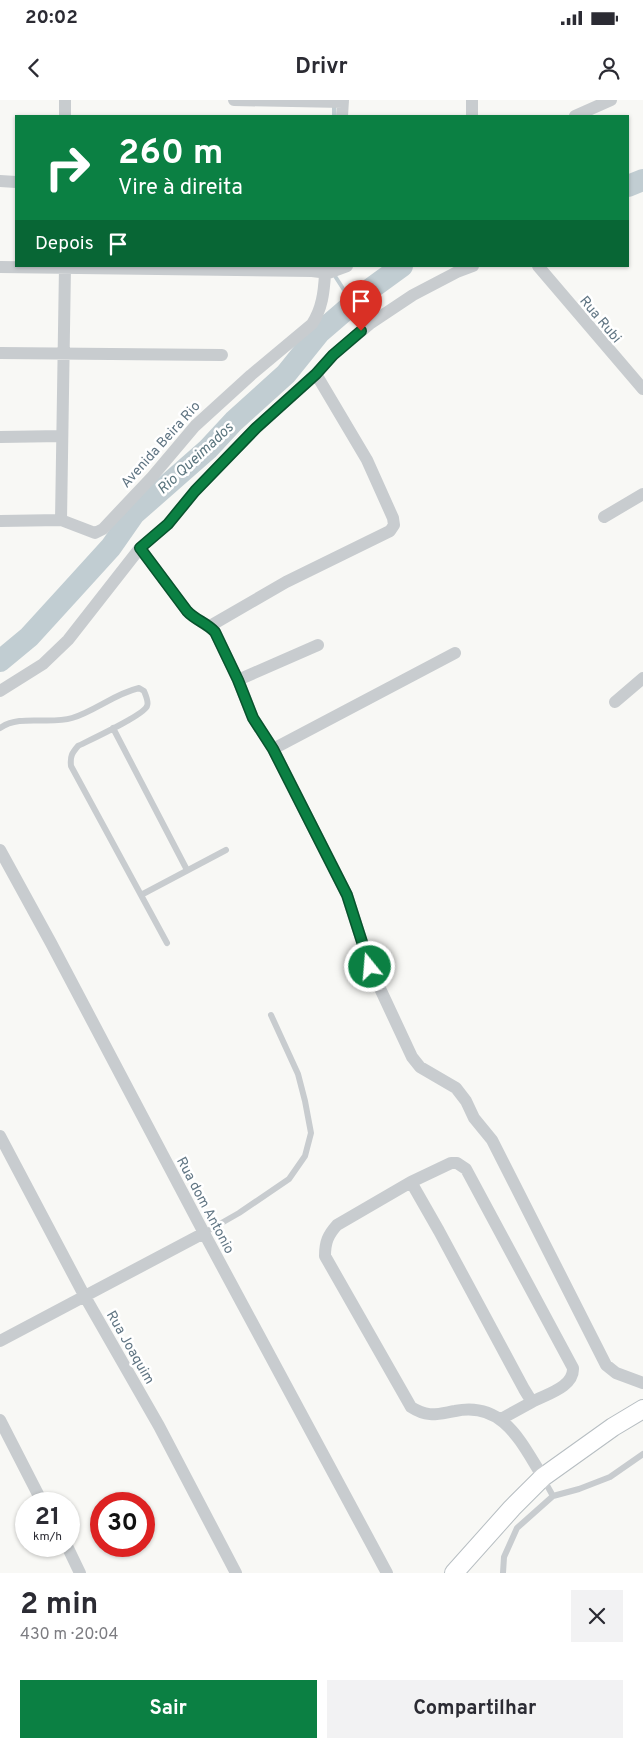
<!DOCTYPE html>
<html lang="pt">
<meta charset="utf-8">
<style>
:root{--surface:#fff;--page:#f2f2f3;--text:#2b2b33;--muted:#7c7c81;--accent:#0b8043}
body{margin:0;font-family:Overpass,sans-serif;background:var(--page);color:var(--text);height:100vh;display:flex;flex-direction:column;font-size:19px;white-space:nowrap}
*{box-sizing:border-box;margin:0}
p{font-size:16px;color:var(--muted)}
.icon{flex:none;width:28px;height:28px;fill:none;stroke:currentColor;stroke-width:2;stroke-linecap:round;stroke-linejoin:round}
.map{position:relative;height:1473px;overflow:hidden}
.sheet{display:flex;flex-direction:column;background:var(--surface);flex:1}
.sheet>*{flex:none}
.banner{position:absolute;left:15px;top:15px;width:614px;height:152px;border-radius:0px;box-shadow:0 1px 4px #0004;background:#0b8043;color:#fff;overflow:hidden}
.speed{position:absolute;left:15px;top:1392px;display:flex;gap:10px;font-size:25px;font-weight:700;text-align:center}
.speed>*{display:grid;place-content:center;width:65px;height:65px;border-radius:50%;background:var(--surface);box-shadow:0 1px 4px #0004;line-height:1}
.speed small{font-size:12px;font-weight:400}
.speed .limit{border:8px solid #d22;background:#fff;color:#111}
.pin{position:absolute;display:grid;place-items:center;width:42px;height:42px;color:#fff;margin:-51px -21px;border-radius:50% 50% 50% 0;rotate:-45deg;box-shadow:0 0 5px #0007}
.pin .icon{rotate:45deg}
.me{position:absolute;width:55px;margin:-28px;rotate:343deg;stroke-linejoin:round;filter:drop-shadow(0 0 4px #0008)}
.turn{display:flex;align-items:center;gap:18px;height:105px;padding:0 20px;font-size:22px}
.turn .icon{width:65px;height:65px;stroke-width:2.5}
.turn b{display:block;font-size:35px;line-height:42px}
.then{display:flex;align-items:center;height:48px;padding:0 20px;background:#0003;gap:10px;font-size:19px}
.round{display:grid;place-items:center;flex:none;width:52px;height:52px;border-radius:0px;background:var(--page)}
.summary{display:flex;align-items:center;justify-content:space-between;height:85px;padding:0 20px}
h1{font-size:30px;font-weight:700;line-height:38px}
.cta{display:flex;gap:10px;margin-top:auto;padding:10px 20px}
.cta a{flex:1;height:58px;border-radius:0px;background:var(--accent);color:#fff;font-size:20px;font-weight:700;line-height:58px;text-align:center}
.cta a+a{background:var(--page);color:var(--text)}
.status{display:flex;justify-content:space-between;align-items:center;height:35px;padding:0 25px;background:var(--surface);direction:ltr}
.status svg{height:14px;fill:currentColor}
header{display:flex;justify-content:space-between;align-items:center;height:65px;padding:0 20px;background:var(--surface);font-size:22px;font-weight:700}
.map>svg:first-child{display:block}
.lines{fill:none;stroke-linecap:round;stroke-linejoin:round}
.stream{stroke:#c1cdd2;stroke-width:4}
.river{stroke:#c1cdd2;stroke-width:22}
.secondary-casing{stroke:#b7bec2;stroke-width:20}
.lane{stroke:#c8cccf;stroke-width:6}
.street{stroke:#c8cccf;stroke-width:12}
.secondary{stroke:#fff;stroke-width:18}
.route-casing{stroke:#07532c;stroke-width:12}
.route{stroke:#0b8043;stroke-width:9}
.labels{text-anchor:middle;stroke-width:5;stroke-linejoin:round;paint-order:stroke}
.street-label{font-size:14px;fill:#607583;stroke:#fff}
.water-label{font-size:15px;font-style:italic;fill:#5b757e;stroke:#fff}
</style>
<div class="status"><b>20:02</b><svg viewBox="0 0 49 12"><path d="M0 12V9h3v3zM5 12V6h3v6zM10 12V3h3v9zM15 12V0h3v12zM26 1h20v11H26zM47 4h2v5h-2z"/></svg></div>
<header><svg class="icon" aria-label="back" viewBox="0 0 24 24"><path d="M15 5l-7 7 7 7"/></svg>Drivr<svg class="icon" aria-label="person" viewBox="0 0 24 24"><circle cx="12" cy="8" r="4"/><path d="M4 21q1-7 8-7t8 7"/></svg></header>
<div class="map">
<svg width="643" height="1473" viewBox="0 0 643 1473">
<rect width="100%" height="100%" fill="#f8f8f5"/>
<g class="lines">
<path class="stream" d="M334,5V16
M333,173L353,204"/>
<path class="river" d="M628,86L643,80
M0,561L29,537L71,491L111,447L134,414L208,349L234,321L286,274L319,233L369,190L402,166"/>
<defs>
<path id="secondary" d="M454,1473L512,1408L543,1377L613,1327L643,1309"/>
</defs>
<use href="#secondary" class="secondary-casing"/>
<path class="lane" d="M0,628C20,614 49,625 72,618C95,611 114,594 139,588L144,591C146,596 149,602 147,606C144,615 90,640 78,646C72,653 70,656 71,666L167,843
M113,628L187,770
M141,795L226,750
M204,1133L239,1113L289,1079L305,1056L311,1033L305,1001L298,974L271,915
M544,1380L553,1396
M503,1473L504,1457L517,1428L553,1396L579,1389L610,1377L643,1354"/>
<path class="street" d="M234,0L343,2
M472,0V16
M65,16V0
M342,16L343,0
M575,16L611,0
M0,81L16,82
M65,166L61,420L95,433L103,429L152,377L195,326L251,275L312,224C322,209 324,192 325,174
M538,166L643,289
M0,167L312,171L328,173L347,166
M0,253L222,255
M0,337L62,336
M604,417L643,394
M0,421L61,420
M140,448L187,511C195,520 207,523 215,532L238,580L253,618L273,649L347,795L370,867L412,957L420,967L456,988L466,1001L474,1018L492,1040L606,1265L616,1273L643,1283
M210,526L286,482L390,431L394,425L393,418L367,360L316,274
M238,580L318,545
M0,591L43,564L68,540L140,448L168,424L195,391L256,328L316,274L333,255L371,223L413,195L457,172L473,166
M615,602L643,578
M273,649L455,553
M0,750L51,843L204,1133L387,1473
M0,1036L84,1195L159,1326L236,1473
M411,1082L451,1063H457L466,1069L573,1268C574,1287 547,1294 532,1302
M0,1241L204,1133
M501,1319L532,1302L524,1289L439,1131L411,1082L337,1125C328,1135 325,1142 325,1156L411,1307C428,1318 437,1314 455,1311C504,1301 521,1343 543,1377
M0,1320L43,1404
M67,1446L80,1473"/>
<use href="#secondary" class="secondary"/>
</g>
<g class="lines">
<defs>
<path id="route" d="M361,231L333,255L316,274L256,328L195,391L168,424L140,448L187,511C195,520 207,523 215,532L238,580L253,618L273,649L347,795L370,867"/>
</defs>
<use href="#route" class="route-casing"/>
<use href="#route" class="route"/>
</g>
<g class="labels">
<g class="street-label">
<text transform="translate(601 219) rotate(50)" y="5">Rua Rubi</text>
<text transform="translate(160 344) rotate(-48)" y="5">Avenida Beira Rio</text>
<text transform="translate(206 1105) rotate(62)" y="5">Rua dom Antonio</text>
<text transform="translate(131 1247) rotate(60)" y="5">Rua Joaquim</text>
</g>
<g class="water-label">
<text transform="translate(195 358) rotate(-43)" y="5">Rio Queimados</text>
</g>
</g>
</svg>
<div class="speed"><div>21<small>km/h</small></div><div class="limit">30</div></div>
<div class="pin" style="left:361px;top:231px;background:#d93025"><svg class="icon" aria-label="arrive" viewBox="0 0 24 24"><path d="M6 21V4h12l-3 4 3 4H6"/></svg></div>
<svg class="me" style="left:370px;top:867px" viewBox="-20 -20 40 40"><circle r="17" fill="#0b8043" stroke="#fff" stroke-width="3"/><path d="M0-11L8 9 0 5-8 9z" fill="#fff"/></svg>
<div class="banner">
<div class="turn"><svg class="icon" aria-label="right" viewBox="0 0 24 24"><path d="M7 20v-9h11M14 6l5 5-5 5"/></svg><div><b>260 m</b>Vire à direita</div></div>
<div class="then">Depois<svg class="icon" aria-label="arrive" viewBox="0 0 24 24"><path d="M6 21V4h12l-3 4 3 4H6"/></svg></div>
</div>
</div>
<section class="sheet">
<div class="summary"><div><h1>2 min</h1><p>430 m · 20:04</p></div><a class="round"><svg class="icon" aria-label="close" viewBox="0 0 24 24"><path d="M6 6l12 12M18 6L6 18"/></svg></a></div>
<div class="cta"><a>Sair</a><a>Compartilhar</a></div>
</section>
